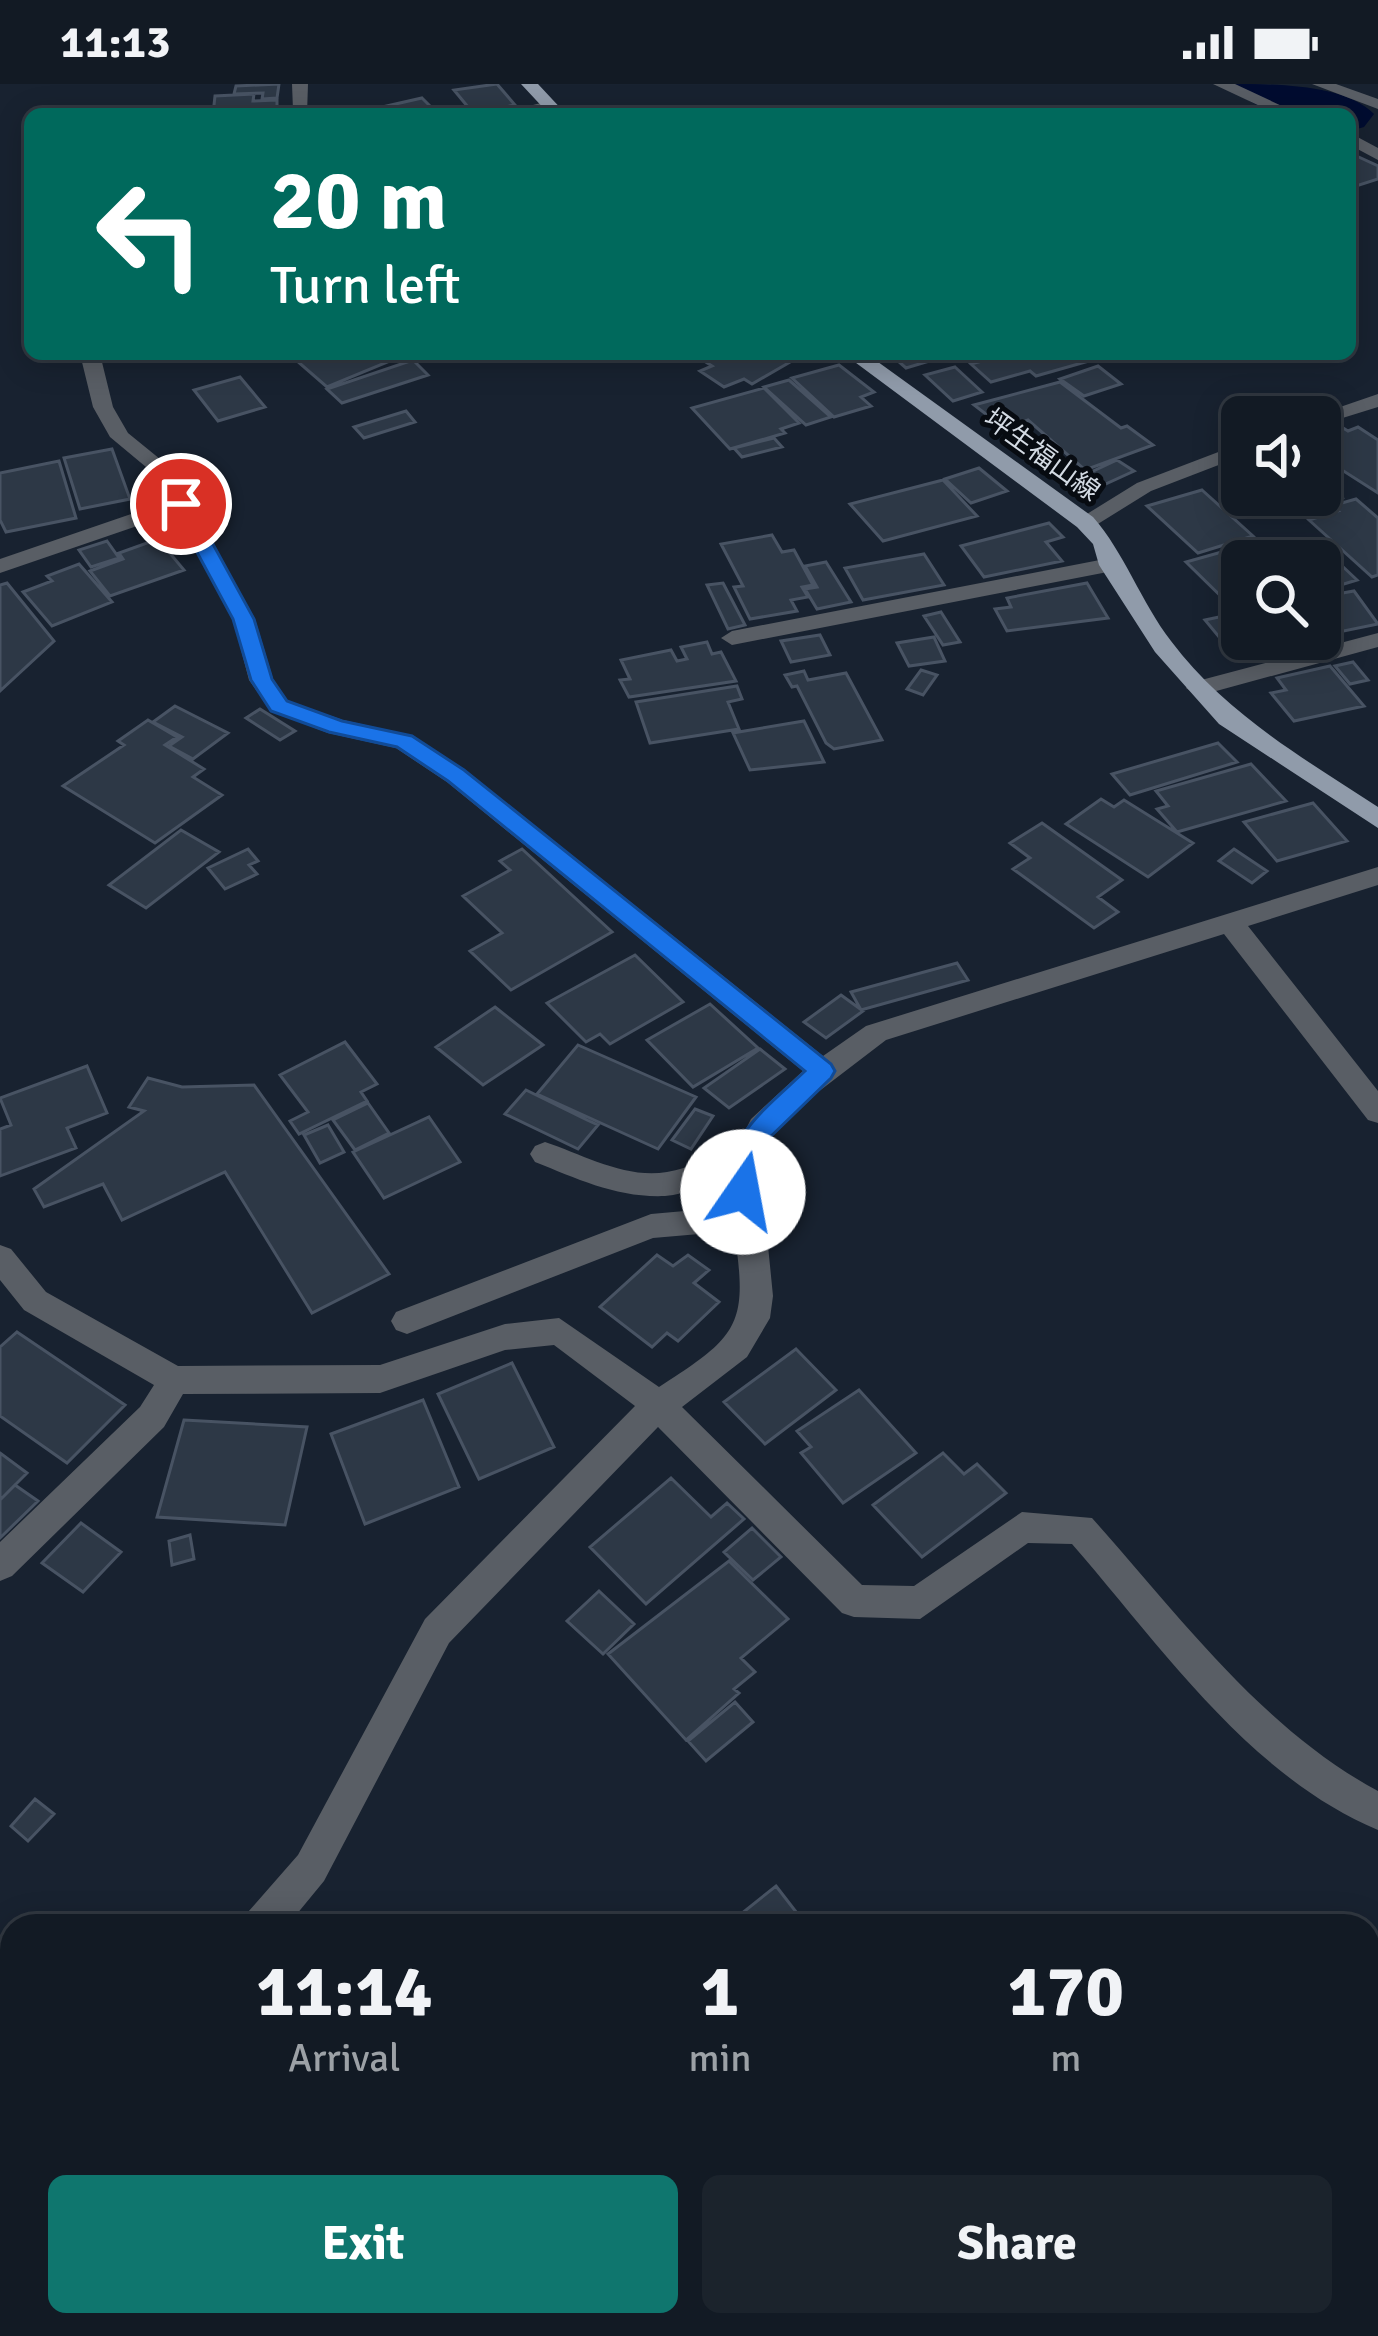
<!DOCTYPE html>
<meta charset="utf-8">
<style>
:root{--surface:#121a24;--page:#1b232c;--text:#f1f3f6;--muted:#9ca1a6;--line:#313841;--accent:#0f766e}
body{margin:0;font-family:Signika,"Noto Sans JP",sans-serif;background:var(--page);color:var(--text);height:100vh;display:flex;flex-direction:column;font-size:45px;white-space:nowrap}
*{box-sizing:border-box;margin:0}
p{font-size:39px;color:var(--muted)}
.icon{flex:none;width:66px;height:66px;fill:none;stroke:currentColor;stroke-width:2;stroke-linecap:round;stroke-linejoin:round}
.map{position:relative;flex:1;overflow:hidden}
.details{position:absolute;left:0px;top:1830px;width:1380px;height:423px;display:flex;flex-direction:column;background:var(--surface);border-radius:36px 36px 0 0;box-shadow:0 6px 30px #0003,0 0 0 3px var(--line)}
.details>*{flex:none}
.top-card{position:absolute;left:24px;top:24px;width:1332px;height:252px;border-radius:18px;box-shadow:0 6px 30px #0003,0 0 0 3px var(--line);background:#00695c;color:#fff;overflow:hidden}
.buttons{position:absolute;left:1221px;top:312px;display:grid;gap:24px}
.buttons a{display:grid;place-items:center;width:120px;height:120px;border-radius:18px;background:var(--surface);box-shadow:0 6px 30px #0003,0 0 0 3px var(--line);font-size:60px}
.pin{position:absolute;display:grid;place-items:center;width:102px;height:102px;color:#fff;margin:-51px;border:6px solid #fff;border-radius:50%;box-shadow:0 3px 12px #0007}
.me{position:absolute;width:132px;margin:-66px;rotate:12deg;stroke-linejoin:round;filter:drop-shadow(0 0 9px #0008)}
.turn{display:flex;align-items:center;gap:42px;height:252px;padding:0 48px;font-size:54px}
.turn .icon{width:156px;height:156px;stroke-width:2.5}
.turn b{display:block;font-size:84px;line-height:102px}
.eta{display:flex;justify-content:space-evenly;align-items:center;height:204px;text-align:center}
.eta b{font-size:72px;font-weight:700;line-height:84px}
.action{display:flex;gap:24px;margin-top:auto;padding:24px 48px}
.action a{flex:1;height:138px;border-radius:18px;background:var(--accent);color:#fff;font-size:48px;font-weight:700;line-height:138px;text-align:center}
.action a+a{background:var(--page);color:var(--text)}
.status{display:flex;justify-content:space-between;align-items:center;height:84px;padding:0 60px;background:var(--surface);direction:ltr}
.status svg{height:33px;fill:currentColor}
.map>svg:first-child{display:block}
.green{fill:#1f416f}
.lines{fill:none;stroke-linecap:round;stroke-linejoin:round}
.river{fill:#000c30;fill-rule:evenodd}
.building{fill:#2d3846;stroke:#485363;stroke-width:3}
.minor{fill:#595e65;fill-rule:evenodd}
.major{fill:#909baa;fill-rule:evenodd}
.route{fill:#1a73e8;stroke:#114b97;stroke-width:3}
.labels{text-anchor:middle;stroke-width:10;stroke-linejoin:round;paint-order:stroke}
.far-street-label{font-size:27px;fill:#d3dae3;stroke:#070b11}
</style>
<div class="status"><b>11:13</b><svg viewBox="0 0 49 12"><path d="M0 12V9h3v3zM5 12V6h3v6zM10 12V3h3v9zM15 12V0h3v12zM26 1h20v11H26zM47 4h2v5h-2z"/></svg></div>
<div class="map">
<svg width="1378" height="2252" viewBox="0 0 1378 2252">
<rect width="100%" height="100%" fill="#182230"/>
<path class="green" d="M1378,1866V2252H1048L1049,2241H1368V1870Z"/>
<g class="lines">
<path class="river" d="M1231,0C1275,0 1345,0 1374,30L1364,43L1350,47V30C1311,30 1256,36 1231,0Z"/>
</g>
<path class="building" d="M279,0L277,14L262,15L263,9L234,10L236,2Z
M497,0L515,21L473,29L454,6Z
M254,10L253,17L277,16V27L213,30L215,12Z
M422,14L438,30L369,26Z
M1350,69L1378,82V95L1350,104Z
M289,270H399L402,272L327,303Z
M706,270H790L797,274L752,300L744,295L724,303L700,287L712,282L698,273Z
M890,270H939L943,273L906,284Z
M1008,270H1098L1091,272L1096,275L1036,292L1030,287L991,298L971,280Z
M413,276L428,291L342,319L327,305Z
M839,281L874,308L861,313L871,322L834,333L792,294Z
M1098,282L1121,300L1084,312L1060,295Z
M955,283L982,308L953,317L925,291Z
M240,293L265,323L218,337L194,306Z
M789,296L831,333L806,341L764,303Z
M1060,298L1121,344L1127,342L1153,361L1085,386L1028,336L1004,344L974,321Z
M764,304L799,339L781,345L785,349L730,365L692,324Z
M406,327L415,338L364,354L354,343Z
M1340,342L1348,347L1358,343L1378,356V409L1320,372V351Z
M774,354L782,363L742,373L734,364Z
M112,365L130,415L80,425L64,374Z
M1117,376L1134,387L1088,408L1072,397Z
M59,377L76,434L6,448L0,436V389Z
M979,384L1007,407L971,419L945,395Z
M943,396L977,432L883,457L850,420Z
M1320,399L1342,414L1304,432L1288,421L1278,425L1257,411H1320Z
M1202,406L1253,452L1198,469L1147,422Z
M1356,415L1378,434V491L1372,493L1309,436L1338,427L1331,422Z
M1049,439L1063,453L1046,458L1062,477L984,493L961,462Z
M772,451L782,468L794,466L813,501L802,503L808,513L791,516L797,527L750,535L734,503L743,502L721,460Z
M158,455L184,486L110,512L90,487L123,475L119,469Z
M107,457L119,474L91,483L79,466Z
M1236,464L1249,477H1242V522L1233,524L1186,478Z
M924,470L944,501L863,516L845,484Z
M826,478L851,518L817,525L805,505L817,503L805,482Z
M1339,479L1357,496L1324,506L1320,484Z
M79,480L112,518L52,542L23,508L52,497L47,492Z
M7,499L54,557L0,607V501Z
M723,499L745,541L728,545L707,501Z
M1087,499L1108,534L1007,547L995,525L1011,523L1007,514Z
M1354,507L1378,540L1329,550L1320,546V513Z
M941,528L960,558L943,561L924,532Z
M1242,528V555H1286L1294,564L1239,577L1205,536Z
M820,551L830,571L791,578L781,557Z
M934,553L945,577L909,582L897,559Z
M707,558L712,570L721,568L736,597L629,613L620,596L630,595L621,576L671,566L677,577L687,575L681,563Z
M1353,578L1368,596L1350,600L1335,582Z
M1330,582L1364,622L1294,637L1271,609L1286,606L1277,594Z
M921,586L937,591L923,611L907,605Z
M804,587L808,596L846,589L882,656L834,665L826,659L797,602L792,603L785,591Z
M737,602L742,615L728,618L739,645L650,659L636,618Z
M175,622L228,649L193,675L169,662L182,653L153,638Z
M260,625L295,647L280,656L246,634Z
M148,636L177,653L165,661L204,685L193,693L222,711L155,759L63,702L124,661L118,657Z
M804,637L824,678L750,686L733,649Z
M1218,659L1237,678L1130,711L1112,690Z
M1251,680L1286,717L1177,748L1157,725L1168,722L1156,707Z
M1101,715L1114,723L1124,716L1193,759L1148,793L1066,740Z
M1313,719L1347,757L1277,777L1244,738Z
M1042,739L1122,796L1098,813L1118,828L1094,844L1013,785L1030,774L1010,759Z
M181,746L219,768L146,824L109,801Z
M248,765L258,777L249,781L257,790L225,805L208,784Z
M522,765L612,848L511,906L470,867L502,849L463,812L510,786L500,777Z
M1234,765L1267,787L1252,799L1219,777Z
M635,871L683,918L610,960L600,950L586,958L547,919Z
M957,879L968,896L861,926L851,908Z
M841,911L863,927L826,954L804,938Z
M710,920L758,964L693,1003L647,956Z
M495,923L543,961L483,1001L436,963Z
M345,958L377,1000L361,1008L367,1017L299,1050L290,1037L308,1028L280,991Z
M578,961L696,1013L658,1065L537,1010Z
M760,965L785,985L729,1024L704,1004Z
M87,982L107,1029L67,1044L76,1064L0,1092V1045L11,1041L0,1014Z
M148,994L182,1003L254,1001L389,1190L312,1229L225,1088L122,1136L103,1100L44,1123L34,1105L144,1027L129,1023Z
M526,1006L587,1036L598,1041L578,1065L505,1030Z
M368,1019L389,1049L355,1066L333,1036Z
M695,1025L713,1032L691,1065L672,1056Z
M429,1033L460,1078L384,1114L353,1068Z
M328,1041L344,1068L320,1079L304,1051Z
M657,1171L673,1182L688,1171L709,1186L694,1199L719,1218L678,1257L667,1249L652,1263L600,1223Z
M17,1248L125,1321L67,1379L0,1332V1263Z
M796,1265L836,1306L765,1360L724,1318Z
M512,1279L554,1363L479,1395L438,1310Z
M859,1306L916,1369L843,1419L801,1369L811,1363L797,1347Z
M423,1316L459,1403L365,1440L331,1350Z
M184,1336L307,1343L285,1441L157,1433Z
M0,1369L27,1389L0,1416Z
M943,1369L964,1390L977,1380L1006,1409L922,1473L873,1421Z
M671,1394L711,1433L727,1419L744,1435L646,1520L590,1463Z
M15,1401L38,1417L0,1454V1416Z
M81,1439L121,1468L83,1508L42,1479Z
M752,1444L781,1473L753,1496L724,1468Z
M190,1451L194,1475L172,1481L169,1457Z
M729,1477L788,1535L741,1574L755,1588L734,1605L739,1609L686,1656L608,1570Z
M599,1507L634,1540L603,1570L567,1537Z
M735,1618L753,1638L706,1677L688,1657Z
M35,1715L54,1730L28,1757L11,1742Z
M776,1802L807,1842H751L741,1830Z
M12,2223V2241H41L46,2246L42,2252H0V2234Z
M147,2241H268L281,2252H139Z
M283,2241H330L322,2252H295Z"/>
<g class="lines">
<path class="minor" d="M292,0H308L307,30L293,26Z
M1213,0H1235L1299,30H1277Z
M1312,0H1336L1378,15V25Z
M549,17L557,22L555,25L497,30Z
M1350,49L1378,64V76L1350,61Z
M80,270H100L113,323L128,349L171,384L255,535L273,595L287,617L343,636L413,652L465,686L823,972L866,942L1378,783V801L1248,842L1378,1007V1039L1368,1036L1224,850L886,956L801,1021L771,1051L760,1081L773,1212L770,1234L747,1273L682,1323L862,1501L914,1502L1022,1428L1092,1434C1179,1531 1261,1644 1378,1707V1746C1249,1692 1161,1562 1072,1460L1028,1459L920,1535L854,1533L842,1529L658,1343L449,1559L324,1797L287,1842H243L248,1828L298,1771L425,1535L635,1322L554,1261L505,1266L380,1309L183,1310L164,1343L12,1492L0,1497V1458L140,1323L154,1301L24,1226L0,1196V1161L11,1165L46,1208L178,1282L380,1281L505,1240L559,1234L659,1303C738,1252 749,1242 734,1147L653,1154L407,1250L396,1246L391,1237L396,1228L651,1130L730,1123L729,1095C707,1097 687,1111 665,1112C617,1114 578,1095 535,1078L530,1070L535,1062L545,1058C584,1071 625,1095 667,1088C690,1084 709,1073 733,1071L751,1035L803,987L447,698L396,664L328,649L271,627L249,596L233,535L175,429L0,489V475L169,417L152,388L110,353L93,323Z
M1378,310V323L1320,341V333H1311Z
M1242,359V372L1151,407L1093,443L1085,444L1074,438L1137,399Z
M1110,474L1118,476V486L732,561L721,554L732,547Z
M1378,549V563L1198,612L1186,604L1190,599Z
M12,2115V2166L0,2171V2120Z"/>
<path class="major" d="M521,0H538L566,30H549Z
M844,270H867L1093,433C1124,468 1141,518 1171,557C1226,630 1303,674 1378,723V744L1219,640L1155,568L1099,481L1093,460L1077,443Z"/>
</g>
<path class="route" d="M174,416L191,420L254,535L272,595L287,617L342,637L412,652L464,686L831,980L835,987L831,994L765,1058L756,1082L753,1116H734C710,1063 772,1019 805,987L448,697L397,663L329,648L271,627L251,596L233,535L171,420Z"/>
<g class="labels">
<g class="far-street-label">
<text transform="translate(1042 371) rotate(36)" y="9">坪生福山線</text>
</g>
</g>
</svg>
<div class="buttons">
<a><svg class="icon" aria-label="sound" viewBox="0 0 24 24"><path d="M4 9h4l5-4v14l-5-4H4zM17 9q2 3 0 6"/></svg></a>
<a><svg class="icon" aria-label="search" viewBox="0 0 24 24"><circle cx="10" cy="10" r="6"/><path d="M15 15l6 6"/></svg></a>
</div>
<div class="pin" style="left:181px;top:420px;background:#d93025"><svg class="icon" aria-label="arrive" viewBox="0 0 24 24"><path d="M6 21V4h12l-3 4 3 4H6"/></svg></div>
<svg class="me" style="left:743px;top:1108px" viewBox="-20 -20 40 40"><circle r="19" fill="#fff"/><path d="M0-13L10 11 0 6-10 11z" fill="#1a73e8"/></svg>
<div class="top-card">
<div class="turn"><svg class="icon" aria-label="left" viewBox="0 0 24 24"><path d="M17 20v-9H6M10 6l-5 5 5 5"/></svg><div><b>20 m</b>Turn left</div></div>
</div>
<section class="details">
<div class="eta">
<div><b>11:14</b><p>Arrival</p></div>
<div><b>1</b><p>min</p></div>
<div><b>170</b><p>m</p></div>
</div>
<div class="action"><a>Exit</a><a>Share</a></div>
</section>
</div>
